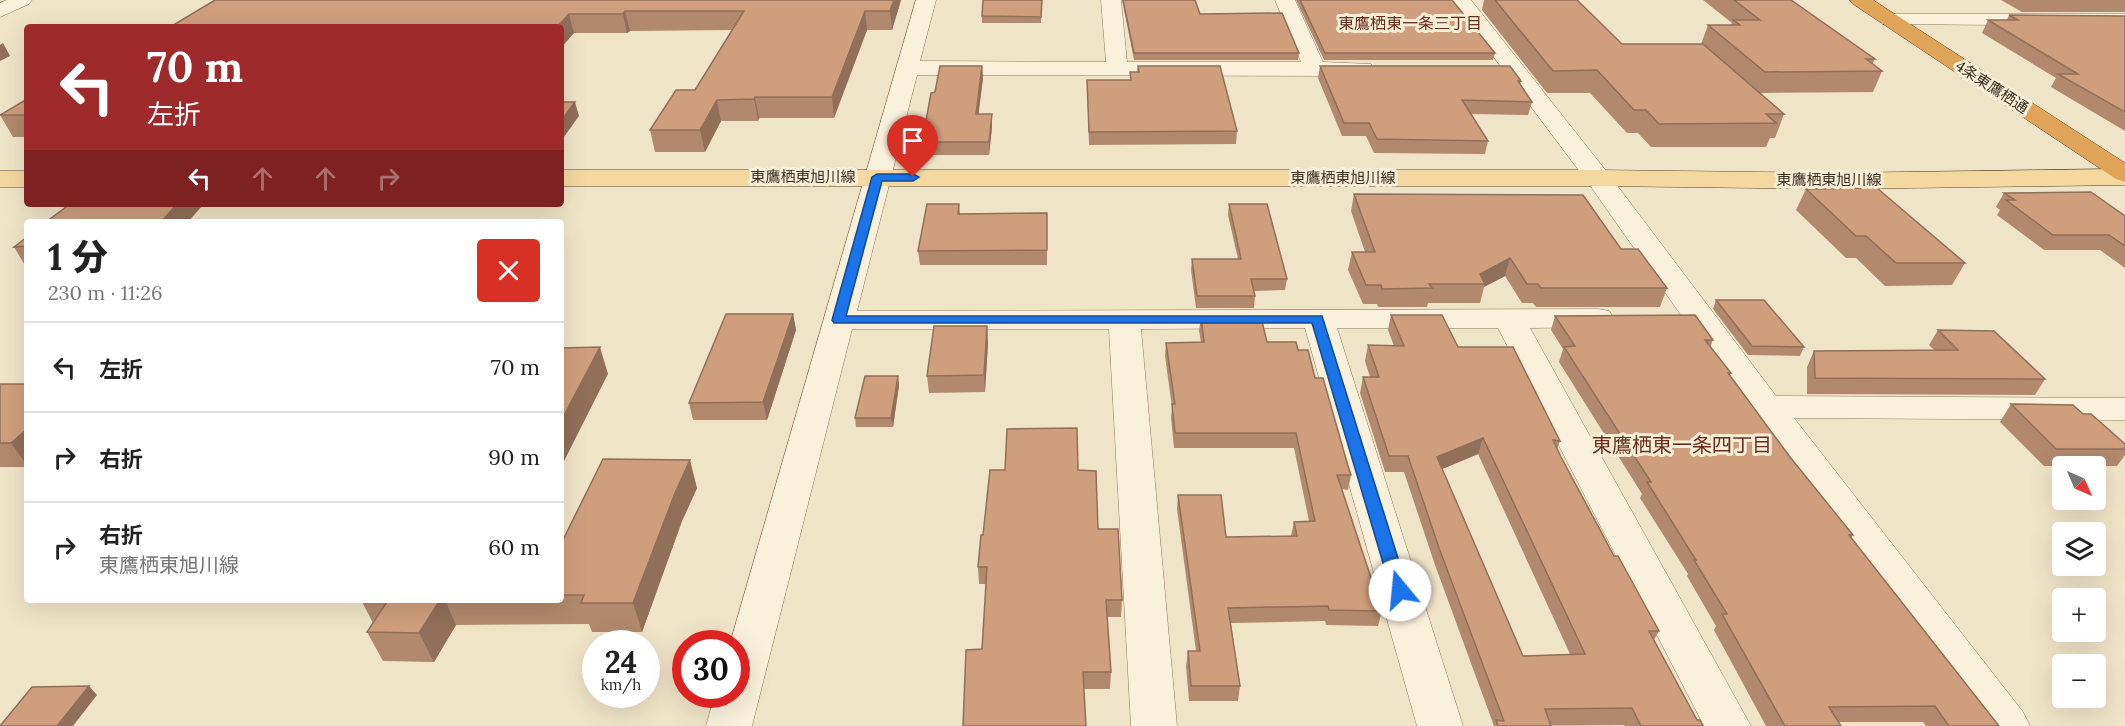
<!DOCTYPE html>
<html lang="ja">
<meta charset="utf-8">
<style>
:root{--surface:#fff;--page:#f2f2f2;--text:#222;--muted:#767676;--line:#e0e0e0}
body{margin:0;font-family:Lora,"Noto Sans JP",serif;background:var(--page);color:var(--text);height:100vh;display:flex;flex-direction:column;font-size:22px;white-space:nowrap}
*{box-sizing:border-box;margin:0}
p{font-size:20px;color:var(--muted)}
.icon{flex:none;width:33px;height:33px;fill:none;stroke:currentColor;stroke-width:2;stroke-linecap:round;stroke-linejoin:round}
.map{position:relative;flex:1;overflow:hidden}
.details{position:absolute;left:24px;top:219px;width:540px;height:384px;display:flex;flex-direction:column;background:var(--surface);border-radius:6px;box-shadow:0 6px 24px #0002}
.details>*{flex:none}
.top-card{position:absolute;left:24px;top:24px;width:540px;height:183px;border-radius:6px;box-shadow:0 6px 24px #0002;background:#9e2a2b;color:#fff;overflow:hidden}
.needle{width:39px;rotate:135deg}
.controls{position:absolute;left:2052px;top:456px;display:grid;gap:12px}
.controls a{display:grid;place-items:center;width:54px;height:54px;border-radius:6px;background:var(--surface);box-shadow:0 6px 24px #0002;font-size:30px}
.speed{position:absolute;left:582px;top:630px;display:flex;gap:12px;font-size:30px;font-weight:700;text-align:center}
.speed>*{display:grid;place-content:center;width:78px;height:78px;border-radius:50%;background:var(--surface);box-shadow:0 6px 24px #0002;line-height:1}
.speed small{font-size:15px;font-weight:400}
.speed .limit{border:9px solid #d22;background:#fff;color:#111}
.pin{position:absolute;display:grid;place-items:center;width:51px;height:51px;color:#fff;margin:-62px -26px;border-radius:50% 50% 50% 0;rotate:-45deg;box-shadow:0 0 6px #0007}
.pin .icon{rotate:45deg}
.me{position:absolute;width:66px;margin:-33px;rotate:343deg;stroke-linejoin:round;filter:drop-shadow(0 0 4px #0008)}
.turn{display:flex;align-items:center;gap:21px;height:126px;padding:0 24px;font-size:27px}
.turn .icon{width:78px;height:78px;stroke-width:2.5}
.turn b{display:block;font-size:42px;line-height:51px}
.lanes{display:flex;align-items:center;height:57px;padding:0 24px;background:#0003;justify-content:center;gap:30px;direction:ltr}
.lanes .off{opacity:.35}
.round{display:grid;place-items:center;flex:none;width:63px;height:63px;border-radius:6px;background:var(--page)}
.head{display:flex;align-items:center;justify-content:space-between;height:102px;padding:0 24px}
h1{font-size:36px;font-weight:800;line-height:45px}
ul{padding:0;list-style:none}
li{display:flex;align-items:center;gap:18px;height:90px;padding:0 24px;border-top:2px solid var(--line)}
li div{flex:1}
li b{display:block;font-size:22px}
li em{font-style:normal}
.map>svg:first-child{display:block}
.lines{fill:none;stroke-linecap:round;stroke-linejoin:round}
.minor-casing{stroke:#8d765c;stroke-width:1}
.major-casing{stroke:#5b4430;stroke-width:1}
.highway-casing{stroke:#5b4430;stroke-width:1}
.minor{fill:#faf1dc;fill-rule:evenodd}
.major{fill:#f3d9a0;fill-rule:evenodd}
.highway{fill:#e0a458;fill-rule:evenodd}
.wall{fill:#b2896c;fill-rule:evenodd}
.shaded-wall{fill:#916f58}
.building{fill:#cf9f7d;stroke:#916f58;stroke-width:1.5;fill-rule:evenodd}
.route{fill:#1a73e8;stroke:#114b97;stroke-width:1.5}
.labels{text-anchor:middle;stroke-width:6;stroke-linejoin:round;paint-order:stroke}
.far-street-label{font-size:15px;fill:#3d2e20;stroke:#f7eed8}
.far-neighbourhood-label{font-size:16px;fill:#6b2e1e;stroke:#f7eed8}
.neighbourhood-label{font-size:20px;fill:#6b2e1e;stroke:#f7eed8}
</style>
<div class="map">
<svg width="2125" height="726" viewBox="0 0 2125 726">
<rect width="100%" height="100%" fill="#f0e4c8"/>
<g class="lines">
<defs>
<path id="minor" d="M7,0H32L29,4L0,17V3Z
M916,0H936L920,61L1106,62L1101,0H1121L1127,62H1301L1275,0H1295L1323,62L1371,64L1374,69L1371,74L1363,76L917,75L857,311L1598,309L1609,311L1614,318L1609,325L1598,327L1530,328L1751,726H1704L1498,328H1337L1463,726H1417L1305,328L1141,329L1177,726H1131L1109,329H852L752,726H706L715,694H736V644H730Z
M1451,0H1471L1607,172L1776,396L2125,398V420L1794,418L2023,712L2030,726H1980L1688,325L1589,184Z
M1889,14H2125V26L1882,24L1879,20L1882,16Z"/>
<path id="major" d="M2125,169V185L1836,189L1598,186H561V170H1598L1836,173Z
M0,171H27V187H0Z"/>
<path id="highway" d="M1850,0H1873L2125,163V182L2116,179L1853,4Z"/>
</defs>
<use href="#minor" class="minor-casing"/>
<use href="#major" class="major-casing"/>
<use href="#highway" class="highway-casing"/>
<use href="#minor" class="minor"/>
<use href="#major" class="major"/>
<use href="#highway" class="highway"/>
</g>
<path class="wall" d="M215,0H901L892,30H867L834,118H759L758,121H721L705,152H655L650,130L695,90L732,30L630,31L627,33H574Z
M1042,0L1041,23H982V16Z
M1122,0H1195L1200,14L1299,53L1298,60H1134Z
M1296,0H1452L1495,53L1493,60H1324Z
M1484,0H1577L1622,44H1701L1708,25H1731L1732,23L1703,0H1791L1875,59L1872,64L1882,71L1873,92L1759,93L1784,114L1775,138H1770L1766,147H1651L1638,133H1627L1590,93H1547L1482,10Z
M2001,0H2125V12H2022Z
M2009,15L2125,16V131L2051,87L2056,78L1982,33L1988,20H2007Z
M982,66L983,78L978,114L992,127L989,155H923L922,142L935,92Z
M1138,66L1237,131L1236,144L1089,145L1087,80H1130V72H1137Z
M1320,66L1521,81L1520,84L1532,102L1528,115L1471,114L1488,141L1485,154L1374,153L1366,136H1342L1318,78Z
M27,99V137H13L0,115Z
M1806,189L1965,263L1952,285L1885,286L1856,258H1846L1796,210Z
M2004,193L2125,216V268L2100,250H2044L1997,215L2000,210L1996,207Z
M1354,194L1621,249L1667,288L1660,307H1536L1533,303H1522L1505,276L1484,287L1480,303H1428L1427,307H1378L1377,304H1363L1348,270L1352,252H1365L1351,211Z
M959,204L960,214L1047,213V265H920L918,251Z
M1229,204L1287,279L1285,290L1254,291L1255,296L1254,308H1196L1191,270L1192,259H1238L1228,215Z
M27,237V267H26L14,247Z
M1716,300L1804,347L1800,356L1748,355L1713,309Z
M793,314L796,330L767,420H693L689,403Z
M1391,315L1458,347L1560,441L1557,449L1614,556L1659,631L1654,640L1697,720L1703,726H1625L1624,725L1494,726L1435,565L1404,472H1385L1360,393L1363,377H1370L1365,361L1368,345L1394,346L1388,330ZM1478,454L1570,654L1523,656L1442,469Z
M1555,316L1713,340L1710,347L1731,373L1729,376L1790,457L1853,535L1851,538L1999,726H1926L1923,722H1839L1841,726H1766L1714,630L1716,626L1687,576L1688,574L1640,498L1642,494L1559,362L1563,349L1551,330Z
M1201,317L1267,342L1298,350L1315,378L1351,475L1348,490L1342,489L1382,611L1378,626L1326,625L1325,621L1231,623L1240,686L1238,701H1189L1186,666L1188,651H1196L1177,509L1178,495L1226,537L1291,536L1294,522L1309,521L1294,448H1174L1171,418L1172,407L1165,356L1166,343L1201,342L1199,331Z
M987,326L988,343L985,392L929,393L927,376Z
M1938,330L2045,379L2035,395L1807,394V367L1814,351L1934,350L1929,345Z
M898,376L899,385L893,427H856L855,418Z
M0,384H27V467H0Z
M2011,404L2083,414L2125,444V455L2117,466H2044L2000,422Z
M1078,470L1122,600L1121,617H1107L1111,672L1110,689H1084L982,649L986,584H979L978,567L983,535Z
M697,488L682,521L642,632H592L589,624L456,625L434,662L383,661L367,632L373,623L361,600H561V544Z"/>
<path class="shaded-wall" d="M894,0H901L892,30L890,11Z
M625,11L630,31L627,33L623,14Z
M865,11L867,30L834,118L832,97Z
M569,14L574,33L561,48V27H557Z
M3,43L10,56L0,61V45Z
M982,66L983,78L977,127L976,114Z
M755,97L759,118L758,121L754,99Z
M717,100L721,121L705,152L700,130Z
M575,102L579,116L561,141V121Z
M992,114V127L989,155V142Z
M177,204H201L202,206L188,222H161Z
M1510,258L1505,276L1484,287L1485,284L1480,274Z
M793,314L796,330L767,420L763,402Z
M987,326L988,343L985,392L984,375Z
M600,347L608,374L561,467V421Z
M898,376L899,385L893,427L891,418Z
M27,429V465L11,443Z
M1483,438L1478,454L1433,473L1437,457Z
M690,460L697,488L682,521L642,632L633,603L675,493Z
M440,600H445L456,625L434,662L419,633Z
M89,686L97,695L73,726H57Z"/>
<path class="building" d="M215,0H894L890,11H865L832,97H755L754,99L717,100L700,130H650L676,90H695L744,11H625L623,14H569L557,27H170Z
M983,0H1042L1041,17L982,16Z
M1123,0H1195L1200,14L1282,13L1299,53H1134Z
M1300,0H1452L1495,53H1325Z
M1495,0H1577L1622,44H1703L1784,114H1766L1776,123L1659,124L1646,110H1634L1597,70L1553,71Z
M1734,0H1791L1875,59H1866L1882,71L1765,72L1708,25H1740L1733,20H1760Z
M2009,15L2125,16V112L2058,74H2078L1988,20H2018Z
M940,66H982L976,114H992L989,142H922L931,93L935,92Z
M1138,66H1220L1237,131L1089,132L1087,80H1131L1130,72H1139Z
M1320,66H1510L1521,81H1518L1532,102L1462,100L1488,141L1377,139L1369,123H1344Z
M27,99V115H0Z
M561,102H575L561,121Z
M1877,188L1965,263H1896L1866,236H1856L1806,189Z
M2091,192L2125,216V246L2109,235H2053L2006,200H2015L2004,193Z
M1354,194L1583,195L1621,249H1638L1667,288H1541L1538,284H1527L1510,258L1480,274L1485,284H1429L1432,288L1382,289L1381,285H1366L1352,252H1375Z
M70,204H177L161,222H46Z
M927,204H959L958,214L1047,213V250L918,251Z
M1229,204H1267L1287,279H1251L1255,296H1197L1192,259H1241Z
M27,237V246L14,247Z
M1716,300H1764L1804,347L1752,346Z
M726,314H793L763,402L689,403Z
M1391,315H1442L1458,347H1513L1560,441L1553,440L1561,457L1614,556H1618L1641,598L1659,631H1649L1697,720H1700L1703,726H1641L1632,708L1545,709L1551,726H1498L1496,720L1504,721L1439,548L1408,456H1389L1363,377H1379L1368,345L1404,346ZM1483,438L1585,654L1523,656L1437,457Z
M1695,315L1713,340H1705L1731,373H1728L1790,457L1853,535H1849L1999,726H1949L1935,706L1829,707L1841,726H1785L1722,614H1727L1694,560H1696L1647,482H1651L1564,347L1575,346L1555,316Z
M1201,317H1261L1267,342H1296L1298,350H1308L1315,378H1323L1348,466L1351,475H1337L1382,611L1329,610L1328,606L1228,608L1240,686H1191L1188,651H1200L1178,495H1221L1226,537L1297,536L1294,522L1315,521L1296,433H1175L1172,404H1175L1166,343L1204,342Z
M934,326H987L984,375L927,376Z
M1938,330L1994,331L2045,379L1815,378L1814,351L1958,350Z
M600,347L561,421V348Z
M865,376H898L891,418H855Z
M0,384H27V429L11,443H0Z
M2011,404L2073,405L2083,414H2091L2125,444V449H2056Z
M1077,428L1078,470L1096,471L1098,529H1118L1122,600H1106L1111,672H1083L1086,726H963L966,650L982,649L987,567H978L981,535H983L990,470H1005L1007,429Z
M603,459L690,460L675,493L633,603H581L584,595H561V544Z
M388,600H440L419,633L367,632Z
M89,686L57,726H0L32,687Z"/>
<path class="route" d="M877,174H913L919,177L913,181H882L846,316H1322L1408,590L1406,595L1400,597L1393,595L1391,590L1312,323H834L832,320L872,177Z"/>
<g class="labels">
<g class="far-street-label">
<text transform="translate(1992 87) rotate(33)" y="5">4条東鷹栖通</text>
<text x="803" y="182">東鷹栖東旭川線</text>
<text x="1343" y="183">東鷹栖東旭川線</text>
<text x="1829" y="185">東鷹栖東旭川線</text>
</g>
<g class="far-neighbourhood-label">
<text x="1410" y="29">東鷹栖東一条三丁目</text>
</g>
<g class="neighbourhood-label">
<text x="1682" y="452">東鷹栖東一条四丁目</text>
</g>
</g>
</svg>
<div class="controls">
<a><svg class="needle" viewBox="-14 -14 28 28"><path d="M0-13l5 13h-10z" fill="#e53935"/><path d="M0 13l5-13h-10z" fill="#767676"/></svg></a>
<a><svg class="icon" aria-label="layers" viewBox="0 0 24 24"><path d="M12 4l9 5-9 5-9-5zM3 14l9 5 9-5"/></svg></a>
<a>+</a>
<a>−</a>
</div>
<div class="speed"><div>24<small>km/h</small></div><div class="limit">30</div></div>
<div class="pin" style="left:913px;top:177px;background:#d93025"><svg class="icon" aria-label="arrive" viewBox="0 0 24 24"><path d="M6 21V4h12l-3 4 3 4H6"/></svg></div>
<svg class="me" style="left:1400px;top:590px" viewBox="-20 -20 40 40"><circle r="19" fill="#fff"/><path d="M0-13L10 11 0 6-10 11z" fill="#1a73e8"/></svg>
<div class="top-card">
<div class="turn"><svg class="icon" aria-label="left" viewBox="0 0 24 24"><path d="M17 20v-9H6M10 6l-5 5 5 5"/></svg><div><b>70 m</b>左折</div></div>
<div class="lanes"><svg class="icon" aria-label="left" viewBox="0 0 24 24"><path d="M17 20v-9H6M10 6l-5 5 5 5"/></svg><svg class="icon off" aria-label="ahead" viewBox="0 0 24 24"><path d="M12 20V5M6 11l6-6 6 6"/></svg><svg class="icon off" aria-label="ahead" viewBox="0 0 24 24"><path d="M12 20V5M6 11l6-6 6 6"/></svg><svg class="icon off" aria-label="right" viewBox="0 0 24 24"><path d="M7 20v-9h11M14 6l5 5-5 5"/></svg></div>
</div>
<section class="details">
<div class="head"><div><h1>1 分</h1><p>230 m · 11:26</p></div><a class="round" style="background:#d93025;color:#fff"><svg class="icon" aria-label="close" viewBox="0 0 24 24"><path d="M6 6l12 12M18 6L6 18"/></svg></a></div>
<ul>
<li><svg class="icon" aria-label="left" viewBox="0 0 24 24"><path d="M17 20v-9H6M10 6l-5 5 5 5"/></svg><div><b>左折</b></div><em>70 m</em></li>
<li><svg class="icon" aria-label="right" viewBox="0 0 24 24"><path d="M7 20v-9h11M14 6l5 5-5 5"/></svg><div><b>右折</b></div><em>90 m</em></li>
<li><svg class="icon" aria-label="right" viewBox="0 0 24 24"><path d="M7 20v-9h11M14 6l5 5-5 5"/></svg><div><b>右折</b><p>東鷹栖東旭川線</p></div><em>60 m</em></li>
</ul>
</section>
</div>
